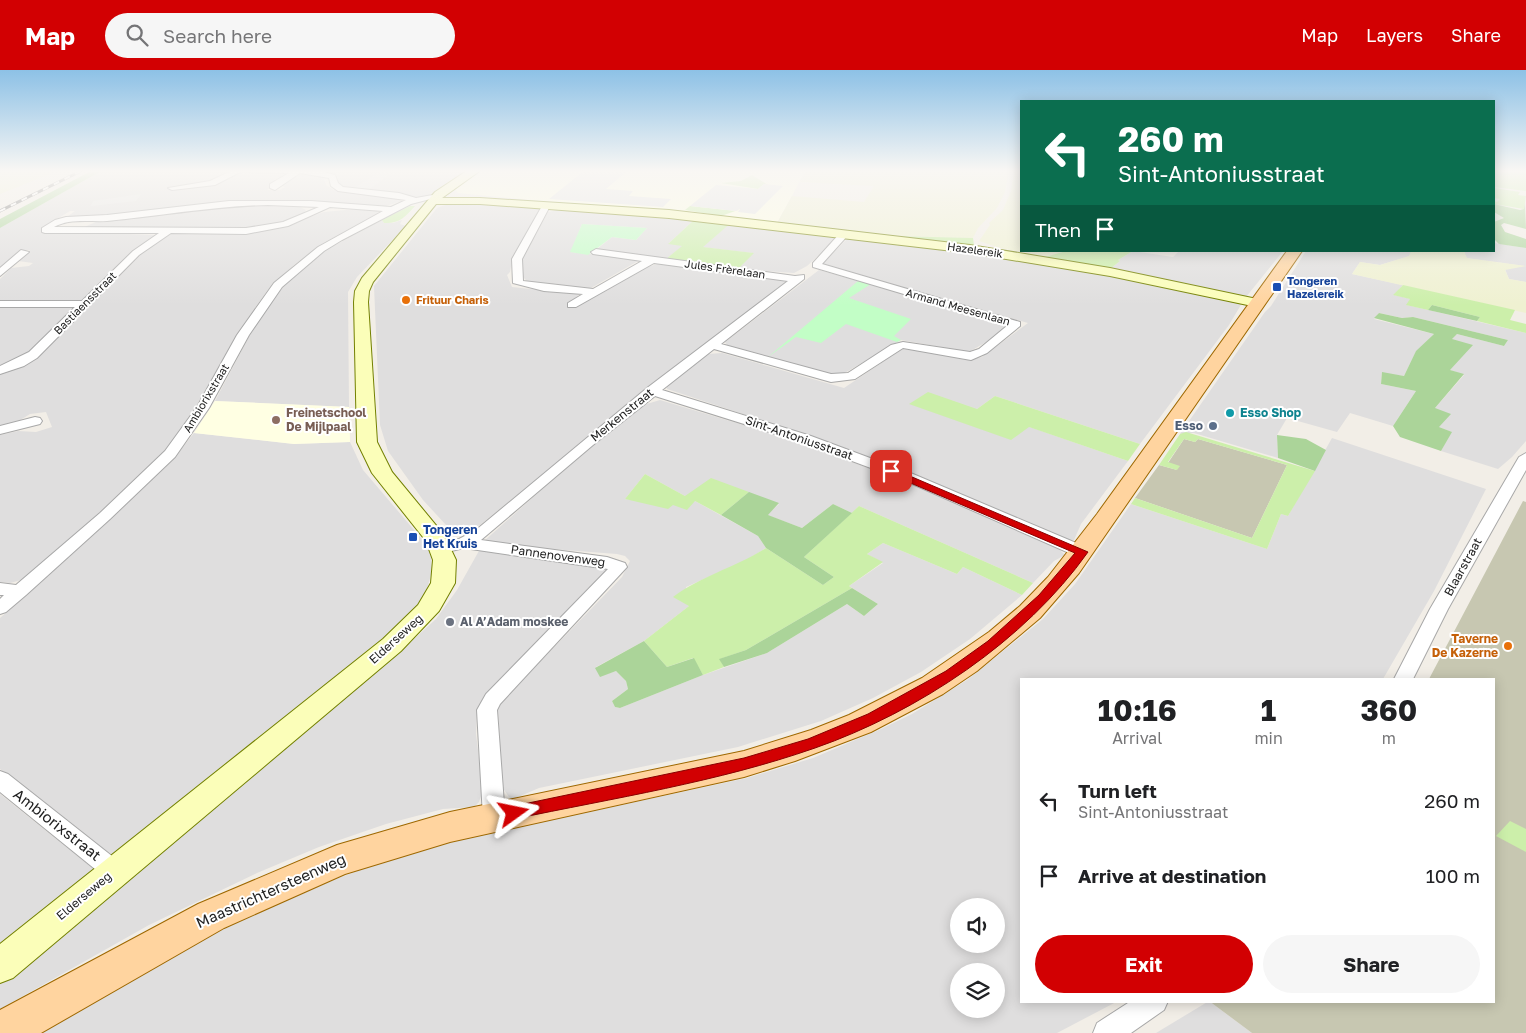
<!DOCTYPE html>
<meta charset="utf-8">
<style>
:root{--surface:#fff;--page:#f6f6f6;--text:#202124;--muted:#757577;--accent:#d20002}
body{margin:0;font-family:"Golos Text",sans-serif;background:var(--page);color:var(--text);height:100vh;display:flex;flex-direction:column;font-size:19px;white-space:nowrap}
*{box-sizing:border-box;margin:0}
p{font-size:16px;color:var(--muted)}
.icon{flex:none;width:28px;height:28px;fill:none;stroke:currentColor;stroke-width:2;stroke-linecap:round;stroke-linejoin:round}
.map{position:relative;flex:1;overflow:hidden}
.panel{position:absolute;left:1020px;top:608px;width:475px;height:325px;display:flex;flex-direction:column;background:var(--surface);border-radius:0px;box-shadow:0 2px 12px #0003}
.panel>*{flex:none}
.hud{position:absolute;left:1020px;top:30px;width:475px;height:152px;border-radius:0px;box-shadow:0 2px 12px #0003;background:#0b6e4f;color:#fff;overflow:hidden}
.tools{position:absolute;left:950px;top:828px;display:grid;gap:10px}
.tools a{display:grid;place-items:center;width:55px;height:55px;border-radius:50%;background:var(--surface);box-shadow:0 2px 12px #0003;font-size:25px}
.pin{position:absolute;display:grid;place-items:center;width:42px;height:42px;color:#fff;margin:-21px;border-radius:10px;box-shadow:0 2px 8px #0006}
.me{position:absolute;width:55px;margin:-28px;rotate:78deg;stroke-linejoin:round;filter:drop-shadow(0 0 4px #0008)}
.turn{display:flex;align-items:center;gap:18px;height:105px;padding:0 15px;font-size:22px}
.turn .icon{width:65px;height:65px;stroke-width:2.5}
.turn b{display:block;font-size:35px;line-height:42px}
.then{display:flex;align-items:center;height:48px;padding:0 15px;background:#0003;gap:10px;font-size:19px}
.eta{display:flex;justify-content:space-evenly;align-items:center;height:85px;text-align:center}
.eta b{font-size:30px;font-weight:700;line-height:35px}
.action{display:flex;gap:10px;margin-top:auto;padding:10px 15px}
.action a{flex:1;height:58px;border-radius:30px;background:var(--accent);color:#fff;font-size:20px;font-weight:700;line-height:58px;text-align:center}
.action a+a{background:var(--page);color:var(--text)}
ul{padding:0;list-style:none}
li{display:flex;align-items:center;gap:15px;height:75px;padding:0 15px}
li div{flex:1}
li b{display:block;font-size:19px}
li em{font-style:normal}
header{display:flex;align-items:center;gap:30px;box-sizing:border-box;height:70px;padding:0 25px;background:var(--accent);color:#fff}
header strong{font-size:24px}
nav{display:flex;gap:28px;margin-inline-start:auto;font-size:18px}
.search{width:350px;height:45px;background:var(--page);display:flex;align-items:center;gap:12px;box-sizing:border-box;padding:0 18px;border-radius:28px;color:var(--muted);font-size:19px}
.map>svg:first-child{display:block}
.residential{fill:#dfdede;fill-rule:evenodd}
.education{fill:#ffffe3}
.construction{fill:#c7c7b1}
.farmland{fill:#eff1d1}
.grass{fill:#ccefaa}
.forest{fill:#abd499}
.park{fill:#c2fec6}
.parking{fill:#e5e5e5}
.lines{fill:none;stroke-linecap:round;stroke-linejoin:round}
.street-casing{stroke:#a8a8a8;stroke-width:2}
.secondary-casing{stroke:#738000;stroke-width:2}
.primary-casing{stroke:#9e6800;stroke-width:2}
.street{fill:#fff;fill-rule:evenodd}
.secondary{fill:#fbfeb9;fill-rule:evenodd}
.primary{fill:#ffd49f;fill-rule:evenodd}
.rail-casing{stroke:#6f6f6f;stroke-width:3}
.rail{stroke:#fff;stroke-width:2;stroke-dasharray:6;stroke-linecap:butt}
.route{fill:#d20002;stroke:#880001}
.transit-dot{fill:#1a4fb4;stroke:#fff;stroke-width:2}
.food-dot{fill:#e8710a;stroke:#fff;stroke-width:2}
.culture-dot{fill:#0f9aa8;stroke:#fff;stroke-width:2}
.education-dot{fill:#8d6e63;stroke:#fff;stroke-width:2}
.service-dot{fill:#5c6f8a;stroke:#fff;stroke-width:2}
.worship-dot{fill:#6b7280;stroke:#fff;stroke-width:2}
.labels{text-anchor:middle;stroke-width:4;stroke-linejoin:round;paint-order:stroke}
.far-street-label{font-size:11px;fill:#212121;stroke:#fff}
.far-transit-label{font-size:11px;font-weight:bold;fill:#164399;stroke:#fff;text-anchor:start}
.far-food-label{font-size:11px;font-weight:bold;fill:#c56008;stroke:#fff;text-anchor:start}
.education-label{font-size:12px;font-weight:bold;fill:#785e54;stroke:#fff;text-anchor:start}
.culture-label{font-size:12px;font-weight:bold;fill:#0d838f;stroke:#fff;text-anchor:start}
.street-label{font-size:12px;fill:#212121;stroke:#fff}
.service-label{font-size:12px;font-weight:bold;fill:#4e5e75;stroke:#fff;text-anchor:end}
.transit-label{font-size:12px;font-weight:bold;fill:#164399;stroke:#fff;text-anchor:start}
.worship-label{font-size:12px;font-weight:bold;fill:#5b616d;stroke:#fff;text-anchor:start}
.food-label{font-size:12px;font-weight:bold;fill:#c56008;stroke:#fff;text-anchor:end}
.near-street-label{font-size:15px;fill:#212121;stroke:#fff}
</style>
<header>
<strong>Map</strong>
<div class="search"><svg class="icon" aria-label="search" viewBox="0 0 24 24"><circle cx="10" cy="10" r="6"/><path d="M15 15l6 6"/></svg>Search here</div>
<nav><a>Map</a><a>Layers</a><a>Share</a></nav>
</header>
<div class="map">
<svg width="1526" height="963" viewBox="0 0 1526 963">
<rect width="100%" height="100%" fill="#f2eee7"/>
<path class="residential" d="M103,100H233L208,113L169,118L210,115L243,101L289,104L267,120H280L285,117L279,115L303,103L323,106L326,115L334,120L394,128L402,131L386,136L252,132L100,147H67L75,141H70L42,158L41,161L158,165L82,230L0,232V209L11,198L29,196L33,193L18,191L30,180H21L0,199V158Z
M292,100H470L449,111L432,125L416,128L351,120L339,116L336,109Z
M462,133L535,137L540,140L513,186L510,202L507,205L512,217L579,224L570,235L647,197L661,193L780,209L787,213L700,278L480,455L472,458H457L446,455L423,430L388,381L380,355L374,216L437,138L448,134Z
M251,135L298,136L306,140L303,144L283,152L254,158H82L98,151L181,140Z
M356,139L376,140L380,144L323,173L294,195L267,221L238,263L189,349L168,378L133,414L25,509L10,513L0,512V365L18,361L36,362L52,357L46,342L30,344L17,352L0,356V302L36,288L146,179L170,164L282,156L324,142Z
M562,139L696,148L669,173L683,176L666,189L602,181L597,179L612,167L636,170L647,158L582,154L571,182L628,188L638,191L591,218H569L528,212L523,207V188L548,142Z
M382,150L384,153H393L402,150L400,154L406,156L357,207L348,222L349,337L215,331L253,259L273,228L290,208L322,182Z
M732,152L834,166L837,168L807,196L794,203L738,199L753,183L702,177Z
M852,168L1050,193L1242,233L1229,255L1140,374L995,326L977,339L928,322L1128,391L1081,454L1074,470H1067L927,410L831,373L667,319V316L708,284L722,283L844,318L902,279L921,280L967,290L982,287L1028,253L825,195L823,193L847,169Z
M1494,173L1526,178V212L1509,209L1505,199L1524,196L1466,188L1464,181H1494Z
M1133,181L1173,187L1179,181H1283L1246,227L1110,199L1120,191L1118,190Z
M1306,181H1411L1410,186L1380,195L1360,192L1352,204L1403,215L1394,225L1411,229L1407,235L1526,263V371L1512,387L1498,399L1441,381L1451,362L1439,357L1435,338L1464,305L1450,300L1452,269L1457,264L1504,276L1508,270L1413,247L1402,248L1379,243L1374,249L1434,264L1416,282L1404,306L1382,303L1381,314L1416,321L1393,356L1350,343L1337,362L1287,348L1277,365L1278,388L1194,363L1180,364L1265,242L1271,236Z
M819,200L997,250L1007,254L993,268L969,282L901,270L843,304L835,305L727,275L725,272Z
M0,235L73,236L75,238L26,285L0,296Z
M660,330L790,369L922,418L1056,476L1065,485L1054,491L1033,513L859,436L852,443L833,434L802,458L767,445L779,434L685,426L645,404L625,429L673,435L695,431L758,466L766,478L745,491L686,517L689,536L644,571L596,597L600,606L616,601L626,611L628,619L612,631L615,637L620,638L703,605L767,583L847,534L864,546L878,534L849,516L883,493L867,484L883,473L957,504L963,497L1022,525L970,569L921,602L873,628L821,651L738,677L539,718L513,729L509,727L502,717L498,640L501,632L622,507L630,491L625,486L617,484L512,476L483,472L577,388L640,336Z
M194,363L294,374L350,372L363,400L426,474L431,486L432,501L427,519L416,540L383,570L113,785L97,775L0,699V548L172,391Z
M1332,368L1486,419L1434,521L1383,609H1021V931H1118L1057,963H42L125,911L243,848L295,824L360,800L462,769L747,708L813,688L881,659L912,644L967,610L1043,549L1075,514L1131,434L1267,479L1281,444L1288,446ZM959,836H996V874H959ZM959,901H996V939H959Z
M480,479L607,498L601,508L496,620L477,643L476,664L483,720L479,732L474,737L443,739L386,754L319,777L257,803L149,855L0,939V908L402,580L436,549L457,520Z
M0,724L94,799L0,881Z
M1209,931L1252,963H1156Z"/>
<path class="education" d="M485,100H806L777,153L458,123L454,118Z
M215,331L349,337L350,372L294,374L194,363Z"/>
<path class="construction" d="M1184,369L1195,372L1198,369L1287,395L1252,468L1135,428L1159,395L1177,400L1168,393Z
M1523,431L1526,432V963H1252L1209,931H1494V609H1429Z"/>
<path class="farmland" d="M0,100H60L0,124Z
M806,100H1009L1005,122L997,138L978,158L973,168L892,166L777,153L792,126L864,132L874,116L800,112Z
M1014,100H1021V181H1066L1045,187L1000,178L979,171L990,155L989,153L1003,140L1011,121Z
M1411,181H1464L1467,188L1526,196L1505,200L1509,209L1526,212V243L1352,204L1360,192L1380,195L1409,186Z"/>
<path class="grass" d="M1494,100H1526V121L1494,117Z
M752,105L768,115L764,114L758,119L721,113L741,111Z
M1494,118L1520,122L1518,125L1526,126L1524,139L1494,134V131L1497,132L1500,129L1494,128Z
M410,136H415C405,147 399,154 384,153L382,150Z
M690,136L736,141L741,139L721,146L685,140Z
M696,148L732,152L703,177L754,183L738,199L666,189L682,176L668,174Z
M892,166L973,168L974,175L973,176Z
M1066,181H1133L1118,190L1120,191L1110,199L1045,187Z
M1403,215L1515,240L1510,250L1526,254V263L1477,251L1480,247L1432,235L1428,240L1406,235L1410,229L1393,225Z
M928,322L977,339L995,326L1140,374L1128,391L1029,357L1011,370L909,334Z
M1186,362L1315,401L1288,446L1281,444L1267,479L1131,434L1135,428L1252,468L1287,395L1198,369L1195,372L1184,369L1168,392L1180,396L1177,400L1159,395L1180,364Z
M645,404L685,426L711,408L749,422L721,445L695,431L687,440L673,435L668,439L625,429Z
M859,436L1033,513L1022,525L963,497L957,504L883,473L867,484L883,492L849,516L852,518L746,580L720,589L724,597L703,605L693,588L667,597L644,571L689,536L673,527C701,506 736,497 766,478L823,515L834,507L804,487Z
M1510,751L1526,759V782L1496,766Z"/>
<path class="forest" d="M93,100H103L0,158V149Z
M1525,133L1526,159L1504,153L1501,155L1505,162L1526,169V178L1499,174L1494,169V152L1504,148L1494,142V134L1520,140L1524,139Z
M1432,235L1480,247L1477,251L1428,240Z
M1379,243L1402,248L1413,247L1508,270L1504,276L1457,264L1452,269L1473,275L1450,300L1464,304L1435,338L1451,344L1439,357L1452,362L1441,381L1400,367L1393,356L1416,321L1381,314L1382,302L1404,306L1416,281L1434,264L1374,248Z
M1277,365L1306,369L1326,380L1315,401L1278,388Z
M749,422L779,433L768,445L802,458L833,434L852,443L804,487L834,507L823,515L766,478L758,466L721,445Z
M852,518L878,534L864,546L847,534L767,583L724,597L719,589L746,580Z
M644,571L667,597L694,588L703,605L620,638L615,637L612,631L628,619L626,611L616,601L600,607L595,598Z"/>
<path class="park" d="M582,154L647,158L636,170L612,167L588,185L570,182Z
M858,211L871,214L849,228L911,249L894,266L901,270L897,272L846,254L821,273L796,267L768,287Z"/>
<path class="parking" d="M585,100H623L622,102H626L606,119L633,121L629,126L671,129L663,137L549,129Z
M382,101H394L367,121L351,120Z
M764,114L783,116L755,144L738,142L740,139L736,141L690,136L716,115L758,119Z
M141,124L136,131L91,136L93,131Z"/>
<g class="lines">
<defs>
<path id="street" d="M233,100H244L215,115L172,120L168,118L210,111Z
M244,100H316L335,105L338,113L343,117L399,123L416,128L438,124L442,126L411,134L342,170L324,181L282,217L249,265L209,338L175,387L110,449L26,525L6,542L0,544V529L4,525H0V513L16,515L100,443L165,381L197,337L237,265L274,213L318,177L383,141L330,137L288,156L246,164L171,163L139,185L37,288L24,296L0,304V296L29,282L75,237H0V231H82L133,181L159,163H45L42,162V158L55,150L66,147L107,145L229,131H311L391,137L406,130L338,121L331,116L329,108L300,103L275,120L270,118V114L289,103L248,102ZM268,135L319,137L283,152L246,158L54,157C70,148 89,152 107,151C161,146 214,136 268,135Z
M546,133L550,136L522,189L523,211L593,219L642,191L593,184L591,182L596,179L795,206L804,205V209L721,274L831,304L848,303L891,275L903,272L970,282L979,279L1008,255L813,197V193L841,162L849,164L822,194L1020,252V256L987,283L971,290L903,278L855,309L831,312L714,279L662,320L811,366L913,404L1088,478L1090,482L1088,486H1076L903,410L801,372L655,326L593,375L481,470L607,487L625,493L627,497L500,634L497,640L505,747L502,754L494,756L486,754L483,747L477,640L486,624L608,499L464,478L443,483L435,478L437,474L459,469L476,460L647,318L788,211L654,193L576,237H568V233L583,224L544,221L513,213L512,189L542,136Z
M21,180L29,182L0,206V198Z
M35,347L40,348L42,351L40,354L0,364V356Z
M1526,383V400L1448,539L1413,609H1394L1430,539L1519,387Z
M0,701L8,704L122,794L126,801L122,808L114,811L106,808L0,722Z
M1131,931H1168L1164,940L1131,963H1093L1097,953Z"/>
<path id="secondary" d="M468,100H481L442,128H480L669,140L970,175L1110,198L1257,229L1264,233L1257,237L1110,206L970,183L669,148L480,134H436L373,212L369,221L368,232L377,372L392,402L444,465L456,490L455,513L439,541L401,581L13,908L0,913V874L383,569L418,535L431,513L433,490L426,471L372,403L357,372L354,232L355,221L362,208L435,122Z"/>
<path id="primary" d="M1287,181H1302L1079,503L1040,548L977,601L943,624L871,662L795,691L744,707L450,772L345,804L224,858L41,963H0V940L198,834L337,775L450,742L744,681L811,660L849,645L922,608L989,562L1020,536L1048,507L1097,444Z"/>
</defs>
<use href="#street" class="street-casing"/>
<use href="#secondary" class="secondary-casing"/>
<use href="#primary" class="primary-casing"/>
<use href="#street" class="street"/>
<use href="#secondary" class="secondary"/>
<use href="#primary" class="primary"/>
<defs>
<path id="rail" d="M0,141L83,100"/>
</defs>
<use href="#rail" class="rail-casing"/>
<use href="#rail" class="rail"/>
</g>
<linearGradient id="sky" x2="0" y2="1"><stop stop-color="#8dc1e6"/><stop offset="0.43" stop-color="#f9f7f4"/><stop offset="1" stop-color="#f9f7f4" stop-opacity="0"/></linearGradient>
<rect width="1526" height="235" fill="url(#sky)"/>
<path class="route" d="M891,398L1088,482C1025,571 918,642 815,678C718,712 614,728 514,749L508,747L506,743L508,738L514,736L744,688L808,669L868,644L946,601L988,571L1039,525L1075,483L887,403L886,401Z"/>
<g class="transit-dot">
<rect x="1272" y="212" width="10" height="10" rx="2.5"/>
<rect x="408" y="462" width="10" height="10" rx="2.5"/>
</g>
<g class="food-dot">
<circle cx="406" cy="230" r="5"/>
<circle cx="1508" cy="576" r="5"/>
</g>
<circle class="culture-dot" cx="1230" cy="343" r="5"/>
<circle class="education-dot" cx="276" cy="350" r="5"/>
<circle class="service-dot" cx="1213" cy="356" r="5"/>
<circle class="worship-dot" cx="450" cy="552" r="5"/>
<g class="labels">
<g class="far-street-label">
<text transform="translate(975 180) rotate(8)" y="4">Hazelereik</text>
<text transform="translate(725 199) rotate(8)" y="4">Jules Frèrelaan</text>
<text transform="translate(85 233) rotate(-45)" y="4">Bastiaensstraat</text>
<text transform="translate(958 237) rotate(16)" y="4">Armand Meesenlaan</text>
<text transform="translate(206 328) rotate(-59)" y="4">Ambiorixstraat</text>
</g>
<g class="far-transit-label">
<text x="1287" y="215">Tongeren<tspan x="1287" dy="13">Hazelereik</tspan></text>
</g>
<g class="far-food-label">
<text x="416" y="234">Frituur Charis</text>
</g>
<g class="education-label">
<text x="286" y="347">Freinetschool<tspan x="286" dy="14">De Mijlpaal</tspan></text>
</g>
<g class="culture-label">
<text x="1240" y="347">Esso Shop</text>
</g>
<g class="street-label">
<text transform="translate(622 345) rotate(-39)" y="4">Merkenstraat</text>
<text transform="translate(799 368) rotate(19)" y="4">Sint-Antoniusstraat</text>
<text transform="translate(558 486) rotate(8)" y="4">Pannenovenweg</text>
<text transform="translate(1463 497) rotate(-61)" y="4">Blaarstraat</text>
<text transform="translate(396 569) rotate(-42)" y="4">Elderseweg</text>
<text transform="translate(84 826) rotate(-40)" y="4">Elderseweg</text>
</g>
<g class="service-label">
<text x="1203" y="360">Esso</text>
</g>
<g class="transit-label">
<text x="423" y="464">Tongeren<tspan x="423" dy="14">Het Kruis</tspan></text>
</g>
<g class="worship-label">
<text x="460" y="556">Al A’Adam moskee</text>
</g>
<g class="food-label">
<text x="1498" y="573">Taverne<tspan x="1498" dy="14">De Kazerne</tspan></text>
</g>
<g class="near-street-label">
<text transform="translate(57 755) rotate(38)" y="5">Ambiorixstraat</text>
<text transform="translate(271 821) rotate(-24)" y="5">Maastrichtersteenweg</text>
</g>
</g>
</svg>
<div class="tools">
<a><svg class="icon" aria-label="sound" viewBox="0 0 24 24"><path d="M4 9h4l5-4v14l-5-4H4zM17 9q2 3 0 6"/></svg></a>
<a><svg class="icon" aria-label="layers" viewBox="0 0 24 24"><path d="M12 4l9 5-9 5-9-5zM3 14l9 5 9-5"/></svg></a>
</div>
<div class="pin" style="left:891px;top:401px;background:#d93025"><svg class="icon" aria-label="arrive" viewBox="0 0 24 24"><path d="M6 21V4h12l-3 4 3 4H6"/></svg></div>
<svg class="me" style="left:514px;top:743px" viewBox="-20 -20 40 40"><path d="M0-17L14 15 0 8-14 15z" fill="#d20002" stroke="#fff" stroke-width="4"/></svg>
<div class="hud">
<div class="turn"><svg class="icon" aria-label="left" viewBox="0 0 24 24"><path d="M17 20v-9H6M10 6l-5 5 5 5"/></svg><div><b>260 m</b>Sint-Antoniusstraat</div></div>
<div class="then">Then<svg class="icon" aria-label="arrive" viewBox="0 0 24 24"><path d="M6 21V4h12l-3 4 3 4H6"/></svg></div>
</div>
<section class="panel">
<div class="eta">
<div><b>10:16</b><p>Arrival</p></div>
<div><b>1</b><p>min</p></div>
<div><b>360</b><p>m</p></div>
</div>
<ul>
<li><svg class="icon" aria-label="left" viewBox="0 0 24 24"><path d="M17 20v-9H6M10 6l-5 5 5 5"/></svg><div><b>Turn left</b><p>Sint-Antoniusstraat</p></div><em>260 m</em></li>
<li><svg class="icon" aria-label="arrive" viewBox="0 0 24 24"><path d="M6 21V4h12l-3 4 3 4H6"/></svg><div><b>Arrive at destination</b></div><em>100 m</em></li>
</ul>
<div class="action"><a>Exit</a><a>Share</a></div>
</section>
</div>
